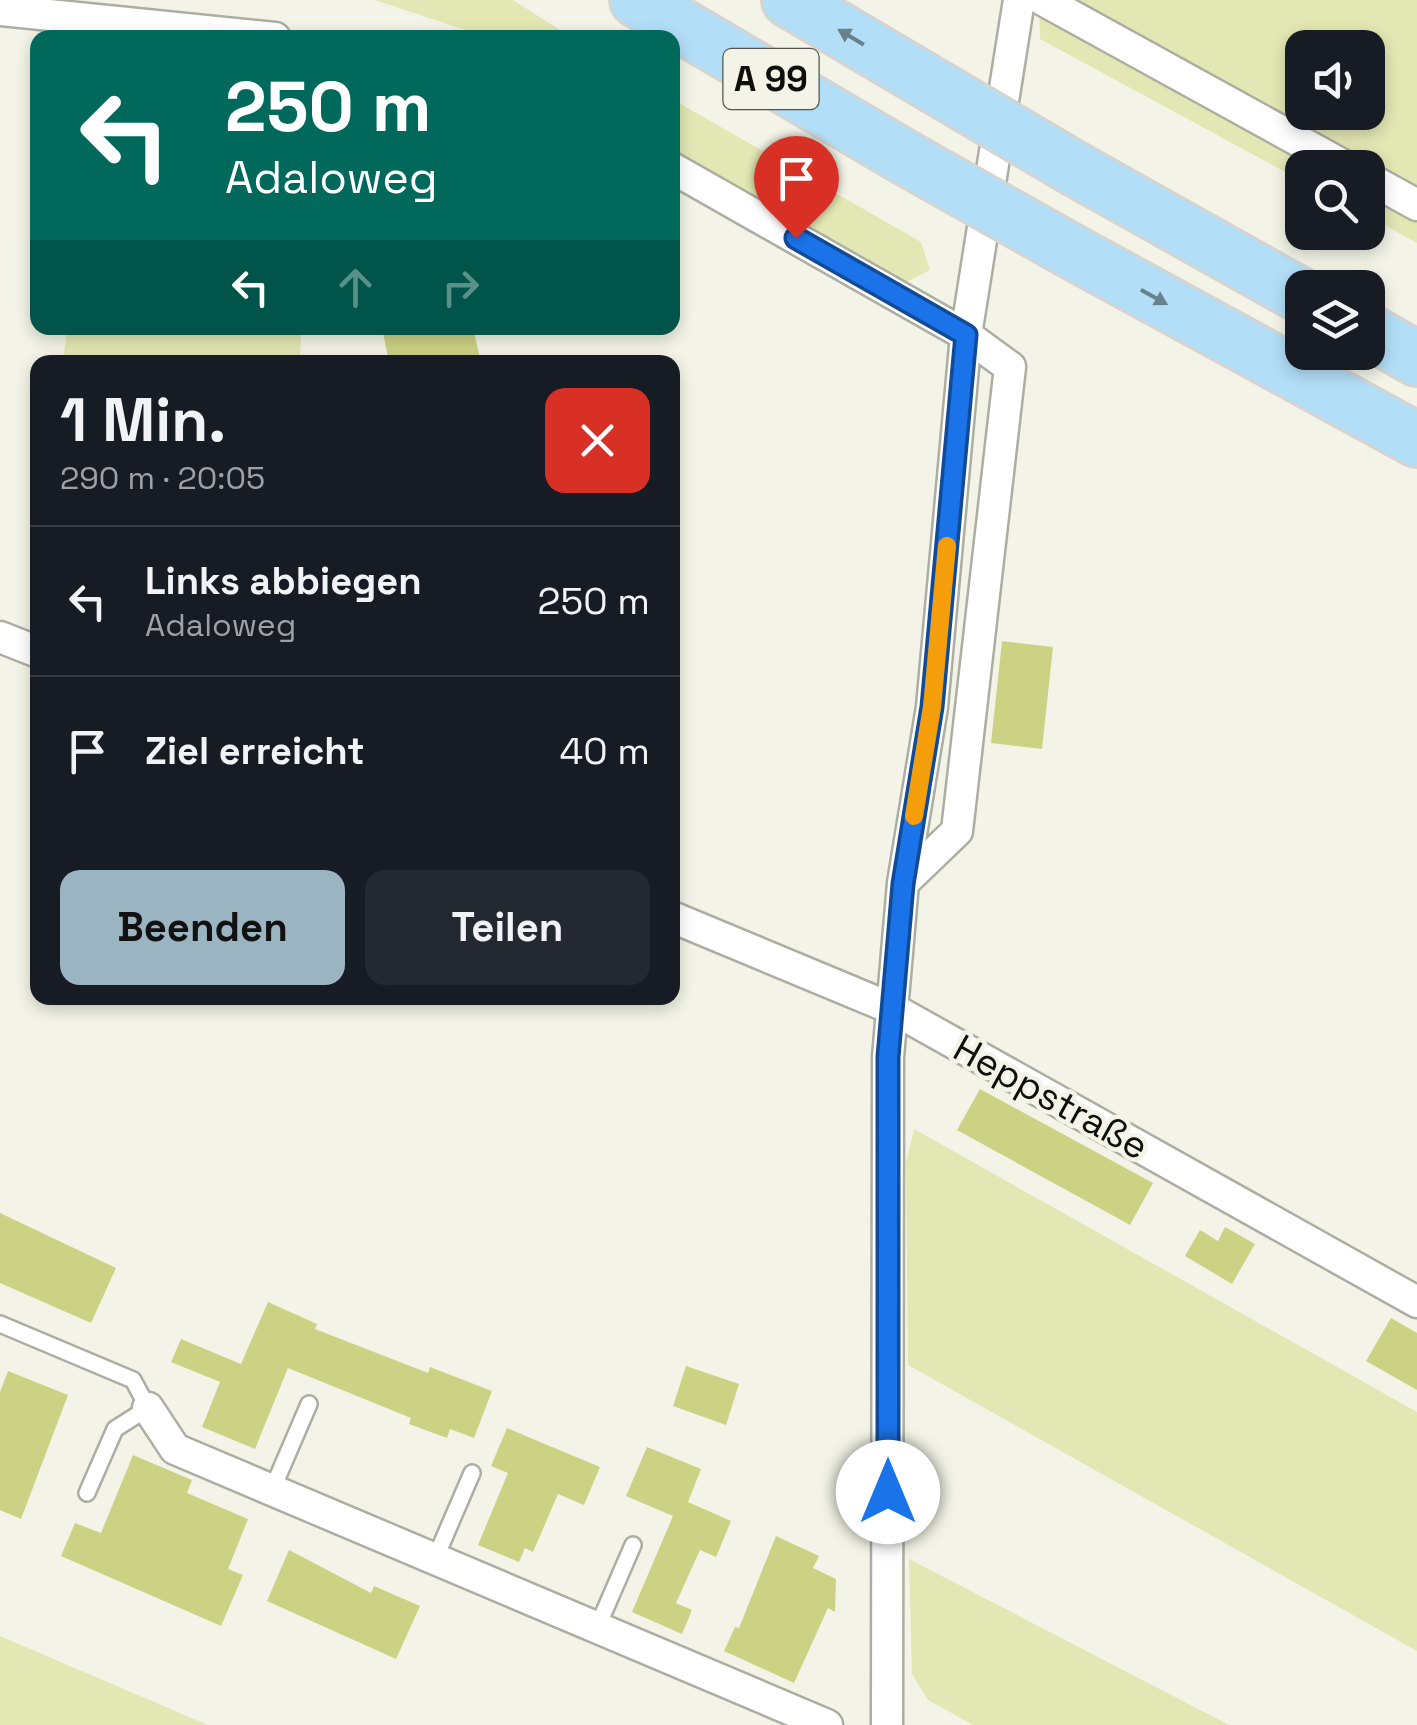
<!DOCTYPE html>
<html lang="de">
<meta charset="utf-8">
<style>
:root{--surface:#171b24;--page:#242831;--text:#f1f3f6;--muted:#9ea1a6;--line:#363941;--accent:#9bb4c2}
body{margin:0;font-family:"Space Grotesk",sans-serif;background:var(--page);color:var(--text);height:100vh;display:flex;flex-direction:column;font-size:38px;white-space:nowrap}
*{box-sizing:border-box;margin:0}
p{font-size:32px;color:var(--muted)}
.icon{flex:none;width:55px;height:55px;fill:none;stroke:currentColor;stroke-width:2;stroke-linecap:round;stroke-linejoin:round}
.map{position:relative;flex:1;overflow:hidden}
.details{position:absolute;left:30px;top:355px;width:650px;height:650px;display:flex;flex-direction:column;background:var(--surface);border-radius:20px;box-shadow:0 5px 15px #0003}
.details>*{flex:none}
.top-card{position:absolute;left:30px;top:30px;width:650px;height:305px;border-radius:20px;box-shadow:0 5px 15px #0003;background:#00695c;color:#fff;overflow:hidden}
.buttons{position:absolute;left:1285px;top:30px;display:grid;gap:20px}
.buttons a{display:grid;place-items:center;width:100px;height:100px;border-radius:20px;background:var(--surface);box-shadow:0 5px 15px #0003;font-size:50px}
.pin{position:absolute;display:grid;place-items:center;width:85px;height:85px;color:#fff;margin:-102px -42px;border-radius:50% 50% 50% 0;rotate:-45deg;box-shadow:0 0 10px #0007}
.pin .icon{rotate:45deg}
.me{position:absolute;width:110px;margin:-55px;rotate:0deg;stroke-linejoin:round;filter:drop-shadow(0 0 8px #0008)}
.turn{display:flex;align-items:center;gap:35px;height:210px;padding:0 30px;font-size:45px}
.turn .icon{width:130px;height:130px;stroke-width:2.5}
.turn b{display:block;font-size:70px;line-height:85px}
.lanes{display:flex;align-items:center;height:95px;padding:0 30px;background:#0003;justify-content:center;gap:50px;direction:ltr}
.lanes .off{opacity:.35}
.round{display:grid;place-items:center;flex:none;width:105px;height:105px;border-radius:20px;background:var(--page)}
.headline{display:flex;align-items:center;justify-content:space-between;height:170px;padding:0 30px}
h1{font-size:60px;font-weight:700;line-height:75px}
.primary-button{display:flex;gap:20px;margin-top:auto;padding:20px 30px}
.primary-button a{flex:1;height:115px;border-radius:20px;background:var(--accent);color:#111;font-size:40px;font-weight:700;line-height:115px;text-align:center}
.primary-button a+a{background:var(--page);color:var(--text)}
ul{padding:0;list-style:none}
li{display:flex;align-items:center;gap:30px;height:150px;padding:0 30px;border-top:2px solid var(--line)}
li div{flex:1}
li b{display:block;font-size:38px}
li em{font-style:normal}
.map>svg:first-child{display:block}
.green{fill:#e2e7b3;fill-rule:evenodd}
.building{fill:#ccd284}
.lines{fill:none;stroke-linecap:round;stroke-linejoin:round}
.lane-casing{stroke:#adaea2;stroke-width:20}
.street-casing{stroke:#adaea2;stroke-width:35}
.highway-casing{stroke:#d4d4d3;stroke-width:58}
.lane{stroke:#fff;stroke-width:15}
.street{stroke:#fff;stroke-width:30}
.highway{stroke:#b3def7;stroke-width:52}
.highway-bridge-casing{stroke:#d4d4d3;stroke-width:58;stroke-linecap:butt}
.highway-bridge{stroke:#b3def7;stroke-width:52}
.oneway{fill:#69818c}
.route-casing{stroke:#114b97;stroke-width:25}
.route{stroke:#1a73e8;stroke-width:18}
.slow{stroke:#f59e0b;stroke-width:18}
.labels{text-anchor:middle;stroke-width:9;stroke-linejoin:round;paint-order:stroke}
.shield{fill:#f3f4e7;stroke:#53544c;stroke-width:2.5}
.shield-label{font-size:35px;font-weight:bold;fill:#0e0f0a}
.street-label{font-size:38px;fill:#0e0f0a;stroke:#f3f4e7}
</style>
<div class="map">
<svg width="1417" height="1725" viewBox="0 0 1417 1725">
<rect width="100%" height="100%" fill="#f3f4e7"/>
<path class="green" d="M375,0H513L571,37H486Z
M1039,0H1417V243L1368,216V168H1302V181L1040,39ZM1302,48H1368V112H1302Z
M672,99L921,242L930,270L889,291L673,153Z
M67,328H301L300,362H63Z
M914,1129L1417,1412V1651L908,1365L906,1163Z
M909,1559L1229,1725H973L928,1700L912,1674Z
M0,1636L208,1725H0Z"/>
<path class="building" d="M382,328H473L481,362H389Z
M1002,641L1053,647L1042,749L991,743Z
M980,1089L1153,1183L1130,1225L957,1130Z
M0,1213L116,1268L91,1323L0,1283Z
M1225,1227L1255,1244L1232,1284L1185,1256L1200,1230L1218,1241Z
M268,1302L317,1324L315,1329L428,1373L430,1367L492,1391L474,1438L450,1429L447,1438L409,1424L411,1418L288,1368L255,1449L202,1427L220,1382L171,1362L181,1339L241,1364Z
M1391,1318L1417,1333V1390L1366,1361Z
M686,1366L739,1384L726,1425L673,1406Z
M8,1371L68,1395L21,1519L0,1510V1392Z
M507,1428L600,1467L584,1505L558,1494L533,1552L525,1548L519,1562L478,1545L508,1473L491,1466Z
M647,1447L701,1469L688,1502L731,1521L716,1557L700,1550L676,1603L692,1610L682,1634L632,1612L673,1516L626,1496Z
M133,1455L192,1480L187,1493L248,1519L228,1569L243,1575L221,1626L61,1556L75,1523L101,1533Z
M776,1536L819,1556L813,1568L836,1579L835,1612L828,1608L794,1683L724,1651L735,1627L739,1628Z
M289,1550L371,1593L374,1586L420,1606L396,1659L267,1601Z"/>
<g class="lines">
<defs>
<path id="lane" d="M0,1324L133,1380L148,1408L115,1429L87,1493
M272,1490L309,1404
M435,1559L472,1473
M597,1628L633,1545"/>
<path id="street" d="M1043,0L1348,168
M0,10L275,38
M672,168L966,335L1010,367L957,831L903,883
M1368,178L1417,205
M0,637L38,652
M672,917L893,1009L1417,1302
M148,1408L175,1449L827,1725
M887,1725L888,1057L903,883L932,707L966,335L1019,0"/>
<path id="highway" d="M637,0L906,158
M789,0L914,74
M1077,170L1302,296
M1069,250L1417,440
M1368,331L1417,359"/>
</defs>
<use href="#lane" class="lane-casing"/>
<use href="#street" class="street-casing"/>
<use href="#highway" class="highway-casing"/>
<use href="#lane" class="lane"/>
<use href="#street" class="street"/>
<use href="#highway" class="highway"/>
<defs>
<path id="highway-bridge" d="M914,74L1077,170
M906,158L1069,250"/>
</defs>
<use href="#highway-bridge" class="highway-bridge-casing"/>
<use href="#highway-bridge" class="highway-bridge"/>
</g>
<defs><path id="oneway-solid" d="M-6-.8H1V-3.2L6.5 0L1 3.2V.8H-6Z" transform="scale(2.5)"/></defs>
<g class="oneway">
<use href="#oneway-solid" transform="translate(851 37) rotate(-149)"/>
<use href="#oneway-solid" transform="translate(1154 297) rotate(29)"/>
</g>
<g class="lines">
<defs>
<path id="route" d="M796,238L966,335L932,707L903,884L888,1057V1492"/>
</defs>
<use href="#route" class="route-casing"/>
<use href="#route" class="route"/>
<path class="slow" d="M914,816L932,707L947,546"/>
</g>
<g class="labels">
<rect class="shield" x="723.5" y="49" width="95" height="60" rx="8"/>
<g class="shield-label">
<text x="771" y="91">A 99</text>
</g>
<g class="street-label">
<text transform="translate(1051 1097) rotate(29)" y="13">Heppstraße</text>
</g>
</g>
</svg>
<div class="buttons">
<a><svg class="icon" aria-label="sound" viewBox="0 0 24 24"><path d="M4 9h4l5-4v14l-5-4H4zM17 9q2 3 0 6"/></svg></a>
<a><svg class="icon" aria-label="search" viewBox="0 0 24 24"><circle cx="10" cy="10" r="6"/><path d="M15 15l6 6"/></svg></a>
<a><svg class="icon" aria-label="layers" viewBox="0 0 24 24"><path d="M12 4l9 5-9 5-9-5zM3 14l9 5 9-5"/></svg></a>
</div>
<div class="pin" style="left:796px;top:238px;background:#d93025"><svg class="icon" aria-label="arrive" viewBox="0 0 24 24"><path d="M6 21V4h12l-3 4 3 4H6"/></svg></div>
<svg class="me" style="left:888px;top:1492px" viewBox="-20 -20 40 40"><circle r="19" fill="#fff"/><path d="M0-13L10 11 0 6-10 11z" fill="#1a73e8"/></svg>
<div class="top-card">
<div class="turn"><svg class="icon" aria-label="left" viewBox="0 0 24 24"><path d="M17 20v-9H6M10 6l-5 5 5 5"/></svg><div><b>250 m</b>Adaloweg</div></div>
<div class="lanes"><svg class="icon" aria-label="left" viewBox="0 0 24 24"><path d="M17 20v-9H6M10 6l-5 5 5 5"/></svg><svg class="icon off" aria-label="ahead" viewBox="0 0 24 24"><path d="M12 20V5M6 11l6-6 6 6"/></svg><svg class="icon off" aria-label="right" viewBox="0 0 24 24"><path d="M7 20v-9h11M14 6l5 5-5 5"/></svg></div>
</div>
<section class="details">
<div class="headline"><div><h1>1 Min.</h1><p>290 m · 20:05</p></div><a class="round" style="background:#d93025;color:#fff"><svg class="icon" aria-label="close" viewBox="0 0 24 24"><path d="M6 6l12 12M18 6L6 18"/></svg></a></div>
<ul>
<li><svg class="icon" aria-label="left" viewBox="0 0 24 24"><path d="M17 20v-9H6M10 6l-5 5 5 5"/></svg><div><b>Links abbiegen</b><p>Adaloweg</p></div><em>250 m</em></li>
<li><svg class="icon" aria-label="arrive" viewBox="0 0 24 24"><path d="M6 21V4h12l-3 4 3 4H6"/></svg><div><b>Ziel erreicht</b></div><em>40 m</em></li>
</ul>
<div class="primary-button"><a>Beenden</a><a>Teilen</a></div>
</section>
</div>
